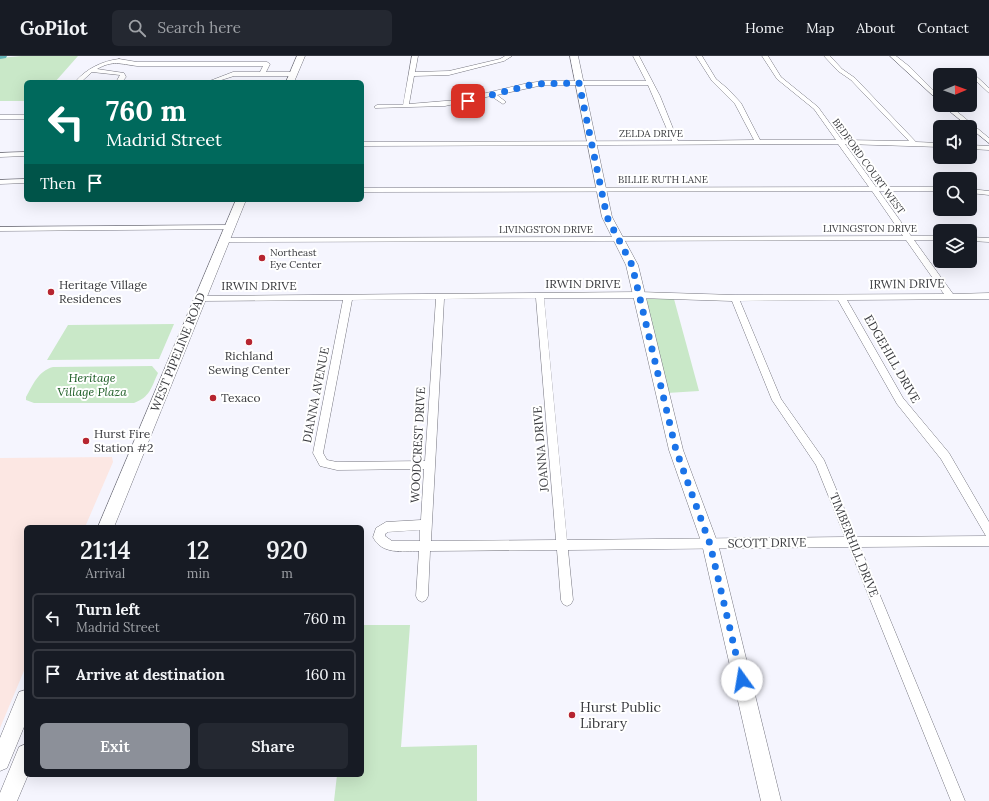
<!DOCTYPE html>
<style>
:root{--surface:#171b24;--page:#242831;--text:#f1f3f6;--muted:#9ea1a6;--line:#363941;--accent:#8c9099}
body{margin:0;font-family:Lora,serif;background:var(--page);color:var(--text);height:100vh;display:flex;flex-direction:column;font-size:15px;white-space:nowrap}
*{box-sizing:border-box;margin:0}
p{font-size:13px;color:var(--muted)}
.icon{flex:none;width:22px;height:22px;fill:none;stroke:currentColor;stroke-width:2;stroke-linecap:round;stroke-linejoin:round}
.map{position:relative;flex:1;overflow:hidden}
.side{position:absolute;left:24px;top:469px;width:340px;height:252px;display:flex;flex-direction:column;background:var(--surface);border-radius:6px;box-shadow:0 4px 16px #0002}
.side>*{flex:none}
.banner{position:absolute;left:24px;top:24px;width:340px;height:122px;border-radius:6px;box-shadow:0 4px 16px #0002;background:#00695c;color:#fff;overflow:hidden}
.needle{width:26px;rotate:89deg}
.tools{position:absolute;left:933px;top:12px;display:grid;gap:8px}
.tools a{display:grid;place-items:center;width:44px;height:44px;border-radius:6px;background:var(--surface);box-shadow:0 4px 16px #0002;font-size:20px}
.pin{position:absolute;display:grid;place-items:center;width:34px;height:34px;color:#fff;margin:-17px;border-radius:8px;box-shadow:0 2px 6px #0006}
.me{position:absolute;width:44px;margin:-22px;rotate:347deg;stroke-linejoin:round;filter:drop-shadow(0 0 3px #0008)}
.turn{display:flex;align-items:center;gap:14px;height:84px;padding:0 16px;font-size:18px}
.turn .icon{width:52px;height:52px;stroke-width:2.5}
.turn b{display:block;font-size:28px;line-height:34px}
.then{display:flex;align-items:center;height:38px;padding:0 16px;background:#0003;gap:8px;font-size:15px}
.eta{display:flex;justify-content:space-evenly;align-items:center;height:68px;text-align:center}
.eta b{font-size:24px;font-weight:600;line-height:28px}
.cta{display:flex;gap:8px;margin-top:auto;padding:8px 16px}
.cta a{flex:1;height:46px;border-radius:6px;background:var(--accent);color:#fff;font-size:16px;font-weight:600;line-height:46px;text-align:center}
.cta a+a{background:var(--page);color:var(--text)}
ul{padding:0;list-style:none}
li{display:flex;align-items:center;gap:12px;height:50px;margin:0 8px 6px;padding:0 8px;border:2px solid var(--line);border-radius:6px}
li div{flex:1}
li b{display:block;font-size:15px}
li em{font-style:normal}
header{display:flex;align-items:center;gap:24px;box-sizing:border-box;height:56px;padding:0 20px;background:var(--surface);border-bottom:1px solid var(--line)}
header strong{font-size:19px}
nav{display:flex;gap:22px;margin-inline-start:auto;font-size:14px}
.search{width:280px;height:36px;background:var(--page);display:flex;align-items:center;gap:10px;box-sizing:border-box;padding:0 14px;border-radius:6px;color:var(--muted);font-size:15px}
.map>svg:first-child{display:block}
.commercial{fill:#fce7e3}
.green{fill:#c9e8c8}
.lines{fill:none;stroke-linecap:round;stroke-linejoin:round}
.river{fill:#63b4b6;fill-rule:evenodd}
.street-casing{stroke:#767680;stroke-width:1}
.secondary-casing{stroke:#767680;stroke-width:1}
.street{fill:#fff;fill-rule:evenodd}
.secondary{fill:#fff;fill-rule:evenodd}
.route{stroke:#1a73e8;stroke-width:7;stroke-dasharray:0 12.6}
.poi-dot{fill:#b62530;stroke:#fff;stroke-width:1.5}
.labels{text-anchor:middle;stroke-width:4;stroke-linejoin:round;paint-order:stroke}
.far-street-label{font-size:10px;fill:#3a3b3f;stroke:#fff}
.far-poi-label{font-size:10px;fill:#3a3b3f;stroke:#fff;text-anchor:start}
.street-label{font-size:12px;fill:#3a3b3f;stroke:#fff}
.poi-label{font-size:12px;fill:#3a3b3f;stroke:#fff;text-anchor:start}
.park-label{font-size:12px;font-style:italic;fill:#195a21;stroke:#fff}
.near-poi-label{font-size:14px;fill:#3a3b3f;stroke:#fff;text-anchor:start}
</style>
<header>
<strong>GoPilot</strong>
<div class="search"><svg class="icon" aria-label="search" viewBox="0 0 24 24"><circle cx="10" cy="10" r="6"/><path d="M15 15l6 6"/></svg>Search here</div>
<nav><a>Home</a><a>Map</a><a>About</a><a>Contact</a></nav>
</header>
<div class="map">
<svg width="989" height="745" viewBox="0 0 989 745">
<rect width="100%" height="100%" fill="#f5f5fe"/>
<path class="commercial" d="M112,401L113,406L85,471H26V610L0,672V402Z"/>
<path class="green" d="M21,0H78L55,26H26V45H0V2Z
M646,243H674L699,335L667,337Z
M174,268L159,303L47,304L68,269Z
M152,310L158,317C151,332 150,341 134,347H34L26,344V341C33,329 38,315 53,311Z
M362,569H410L401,691L477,689V745H334L337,719H362Z"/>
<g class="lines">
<path class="river" d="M0,0H7L6,2L0,3Z"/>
<defs>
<path id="street" d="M412,0H418L415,16L449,15L500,3L505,0H512L504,5L449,19L414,20L409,48L457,44L524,28L543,25H646L633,0H639L660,40L678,85L754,84L735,48L712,25L696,0H702L716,23L728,33L741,47L760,84H836L814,53L777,23L762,0H768L781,21L818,51L842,84L909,85L851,24L838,15L824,0H830L842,13L855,22L916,86L940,87V91L845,88L876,131H940V135H879L911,180H940V184H914L953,238L989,237V243L847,244L903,342L949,397L989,466V490L860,491L965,745H951L849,491L568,494L573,544L571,548L567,550L563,548L561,544L557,494L430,495L428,540L426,544L422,546L418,544L416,540L419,495C402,495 382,499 373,481L376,472L386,466L421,464L424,413L337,414L320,410L313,397L343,244L201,245L197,242L198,240L639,236L735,239L944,238L906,184L222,186V182H225L903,180L872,135L362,136V132L869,131L838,88L362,90V86L672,85L648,29H543L497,39L506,46L503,48L491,40L445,50L375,52L374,51L377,49H403ZM536,242L556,484L431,485L444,243ZM544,242H639L732,245L772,344L816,409L845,481L567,484ZM436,243L425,405L337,406L327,404L323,397L352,244ZM838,244L897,348L941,403L986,480L856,481L824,404L781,343L740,245ZM420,474V485H392L385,480V478L388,476Z
M890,0H896L910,11L940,41V46Z
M119,3L137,6H267L270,8L266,16H294L297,18L294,20H234L215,26H207L233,16H260L263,10H137C120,8 113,4 97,13L124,17L126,21L122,26H116L120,19L92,16L81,26H75C86,13 102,5 119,3Z
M976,20L989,32V37L974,23L973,22Z
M942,49H949L989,82V87Z
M0,59H26V63H0Z
M970,89L989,90V94L970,93Z
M26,96V100L0,101V97Z
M26,123V127L0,128V124Z
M970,133L989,135V139L970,137Z
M230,169L234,171L233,173L0,175V171Z
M970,181L989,182V186L970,185Z"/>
<path id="secondary" d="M297,0H305L294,26H286Z
M570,0H578L612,161L638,209L683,394L718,488L781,745H761L702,488L669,394L626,209L602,161Z
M236,144H246L114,471H98Z
M26,634V666L7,712L0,715V682L19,636Z
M26,688V719H28L17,745H0V737L19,691Z"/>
</defs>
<use href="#street" class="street-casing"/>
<use href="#secondary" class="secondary-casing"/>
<use href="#street" class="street"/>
<use href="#secondary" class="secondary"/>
</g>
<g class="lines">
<path class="route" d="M468,45L534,28L579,27L607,161L632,209L676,394L710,488L742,624"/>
</g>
<g class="poi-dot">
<circle cx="262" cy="202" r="4"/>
<circle cx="51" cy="236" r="4"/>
<circle cx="249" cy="286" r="4"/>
<circle cx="213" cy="342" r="4"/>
<circle cx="86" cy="385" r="4"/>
<circle cx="572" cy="659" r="4"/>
</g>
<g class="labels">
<g class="far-street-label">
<text x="651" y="81">ZELDA DRIVE</text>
<text transform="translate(869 110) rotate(54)" y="4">BEDFORD COURT WEST</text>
<text x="663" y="127">BILLIE RUTH LANE</text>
<text x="870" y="176">LIVINGSTON DRIVE</text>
<text x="546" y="177">LIVINGSTON DRIVE</text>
</g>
<g class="far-poi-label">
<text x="270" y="200">Northeast<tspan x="270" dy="12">Eye Center</tspan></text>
</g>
<g class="street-label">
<text x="583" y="232">IRWIN DRIVE</text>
<text transform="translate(907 228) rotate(-1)" y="4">IRWIN DRIVE</text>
<text x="259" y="234">IRWIN DRIVE</text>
<text transform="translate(178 296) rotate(-68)" y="4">WEST PIPELINE ROAD</text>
<text transform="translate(892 303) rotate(60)" y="4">EDGEHILL DRIVE</text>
<text transform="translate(316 339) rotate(-79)" y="4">DIANNA AVENUE</text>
<text transform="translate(418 389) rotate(-87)" y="4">WOODCREST DRIVE</text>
<text transform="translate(541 393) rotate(-95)" y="4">JOANNA DRIVE</text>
<text transform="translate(767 487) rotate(-1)" y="4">SCOTT DRIVE</text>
<text transform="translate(854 489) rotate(68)" y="4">TIMBERHILL DRIVE</text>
</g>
<g class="poi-label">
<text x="59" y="233">Heritage Village<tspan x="59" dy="14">Residences</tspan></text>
<text x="249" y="304" text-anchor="middle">Richland<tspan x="249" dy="14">Sewing Center</tspan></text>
<text x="221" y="346">Texaco</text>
<text x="94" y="382">Hurst Fire<tspan x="94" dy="14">Station #2</tspan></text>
</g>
<g class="park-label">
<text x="92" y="326">Heritage<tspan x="92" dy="14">Village Plaza</tspan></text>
</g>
<g class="near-poi-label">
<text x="580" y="656">Hurst Public<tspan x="580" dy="16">Library</tspan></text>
</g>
</g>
</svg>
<div class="tools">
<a><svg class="needle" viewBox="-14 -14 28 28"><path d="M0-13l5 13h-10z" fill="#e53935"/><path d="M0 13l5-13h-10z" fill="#9ea1a6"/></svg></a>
<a><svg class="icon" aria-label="sound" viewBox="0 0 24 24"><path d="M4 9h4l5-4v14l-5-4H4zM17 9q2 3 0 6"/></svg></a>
<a><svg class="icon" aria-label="search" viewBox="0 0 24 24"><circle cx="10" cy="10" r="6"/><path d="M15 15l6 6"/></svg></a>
<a><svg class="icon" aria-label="layers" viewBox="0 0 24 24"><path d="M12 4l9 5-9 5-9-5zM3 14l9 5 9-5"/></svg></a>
</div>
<div class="pin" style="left:468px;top:45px;background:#d93025"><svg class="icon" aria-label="arrive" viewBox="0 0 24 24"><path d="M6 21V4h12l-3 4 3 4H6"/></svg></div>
<svg class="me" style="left:742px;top:624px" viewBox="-20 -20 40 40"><circle r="19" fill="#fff"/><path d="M0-13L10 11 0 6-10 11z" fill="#1a73e8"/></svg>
<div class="banner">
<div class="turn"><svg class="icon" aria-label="left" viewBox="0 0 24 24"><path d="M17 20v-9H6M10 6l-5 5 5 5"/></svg><div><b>760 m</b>Madrid Street</div></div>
<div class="then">Then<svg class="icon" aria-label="arrive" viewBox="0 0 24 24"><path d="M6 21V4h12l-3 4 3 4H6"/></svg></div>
</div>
<section class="side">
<div class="eta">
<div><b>21:14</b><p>Arrival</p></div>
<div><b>12</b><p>min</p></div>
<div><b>920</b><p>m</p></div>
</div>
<ul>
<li><svg class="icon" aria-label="left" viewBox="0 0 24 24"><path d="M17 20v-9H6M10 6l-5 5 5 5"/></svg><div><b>Turn left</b><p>Madrid Street</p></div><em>760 m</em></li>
<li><svg class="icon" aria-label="arrive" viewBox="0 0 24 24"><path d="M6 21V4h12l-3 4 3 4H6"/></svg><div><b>Arrive at destination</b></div><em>160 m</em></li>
</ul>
<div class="cta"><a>Exit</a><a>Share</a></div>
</section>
</div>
